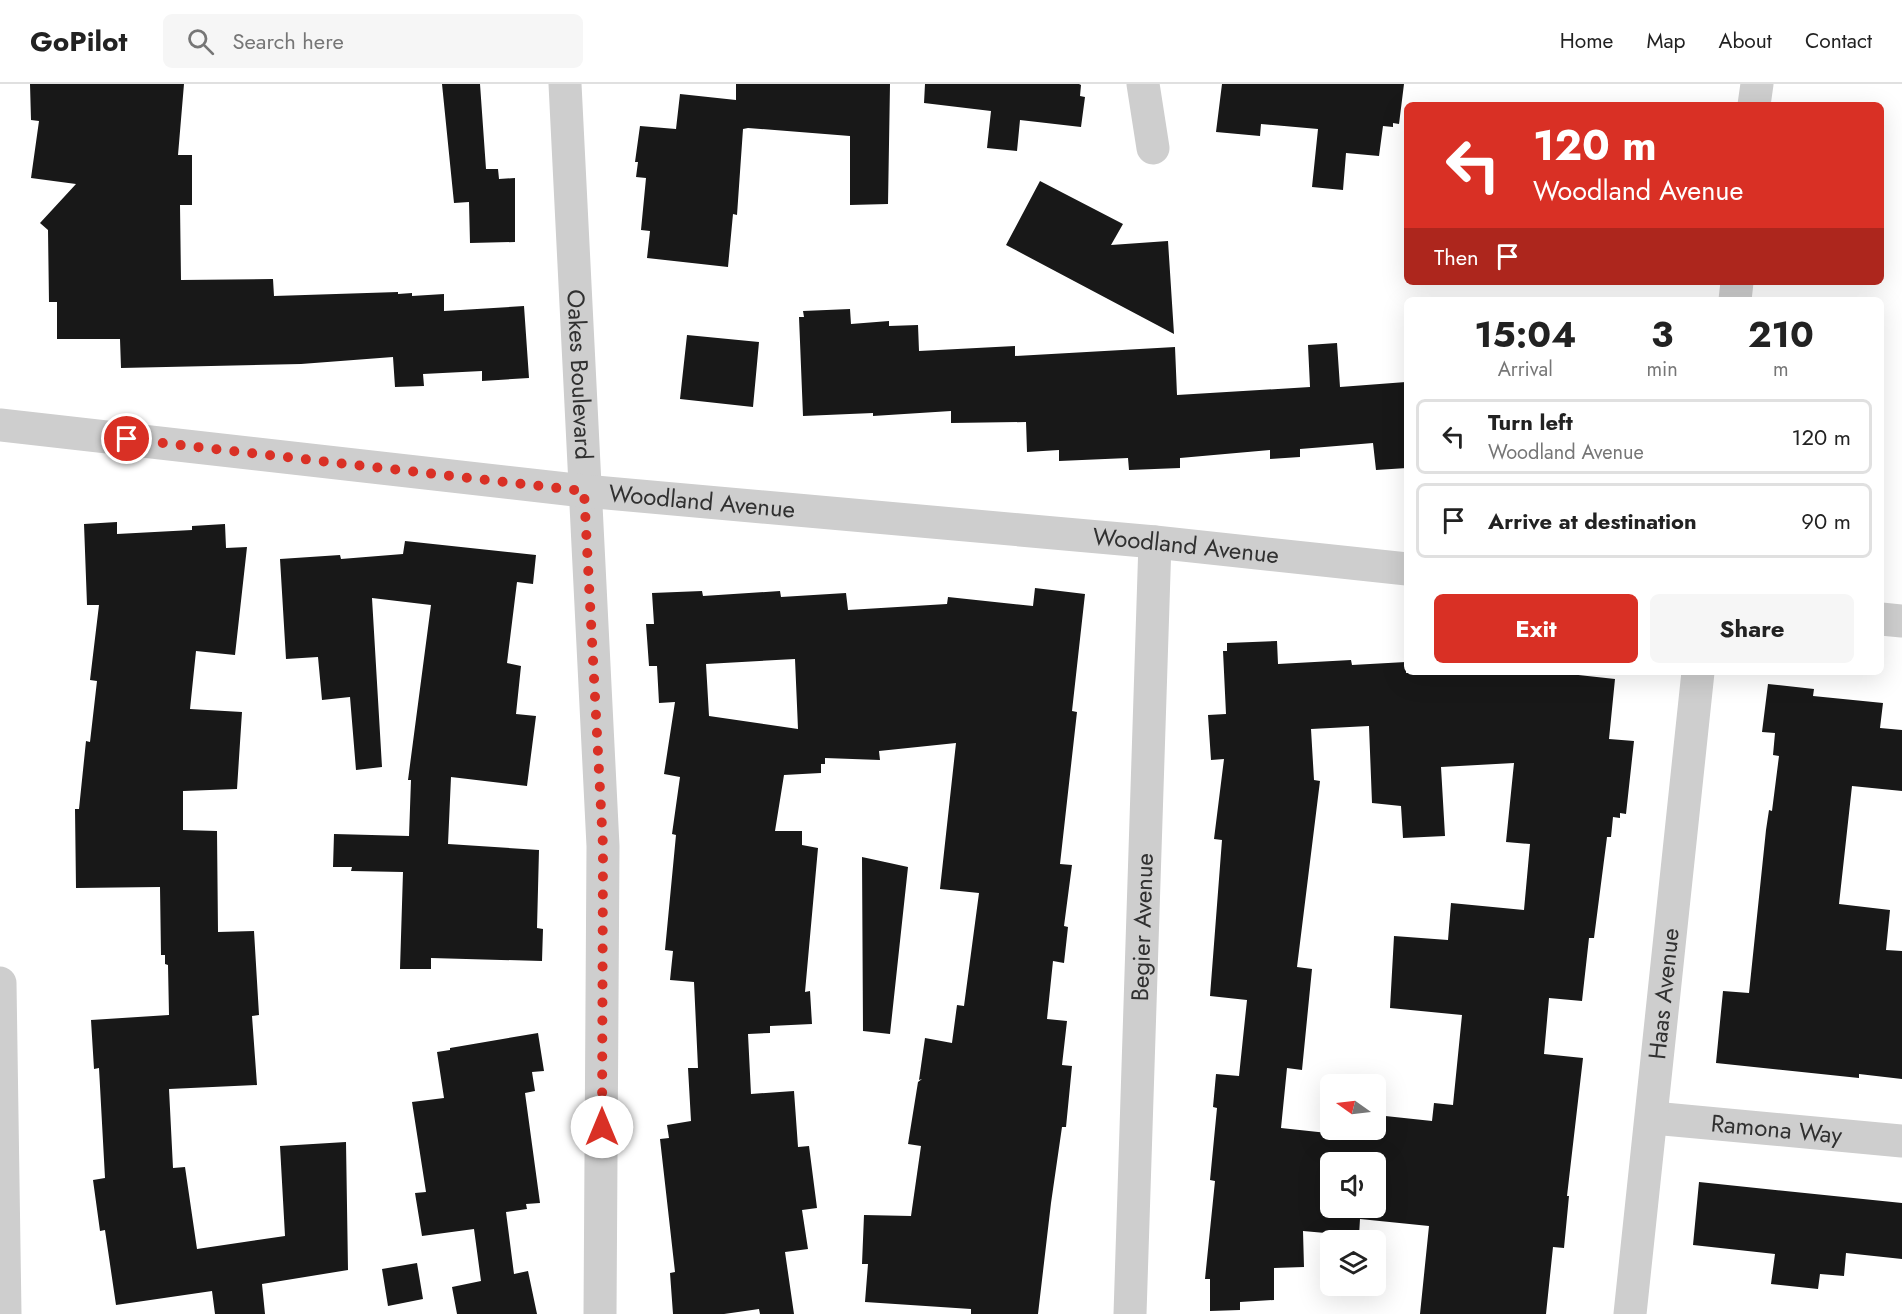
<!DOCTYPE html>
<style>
:root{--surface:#fff;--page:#f6f6f6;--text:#222;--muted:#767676;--line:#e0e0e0;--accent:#d93025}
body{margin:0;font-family:Jost,sans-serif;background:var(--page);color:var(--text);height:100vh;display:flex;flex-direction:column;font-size:22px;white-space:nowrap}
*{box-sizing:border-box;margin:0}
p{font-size:20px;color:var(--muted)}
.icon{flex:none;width:33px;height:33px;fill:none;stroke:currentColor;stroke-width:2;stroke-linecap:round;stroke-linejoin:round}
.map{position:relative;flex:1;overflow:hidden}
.drawer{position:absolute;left:1404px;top:213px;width:480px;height:378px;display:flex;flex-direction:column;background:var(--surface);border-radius:9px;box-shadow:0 6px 24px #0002}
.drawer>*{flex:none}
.banner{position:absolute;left:1404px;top:18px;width:480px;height:183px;border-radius:9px;box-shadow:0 6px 24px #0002;background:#d93025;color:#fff;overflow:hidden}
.needle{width:39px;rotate:284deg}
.buttons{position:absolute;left:1320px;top:990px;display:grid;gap:12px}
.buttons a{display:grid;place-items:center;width:66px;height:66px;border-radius:9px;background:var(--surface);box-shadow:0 6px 24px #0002;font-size:30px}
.pin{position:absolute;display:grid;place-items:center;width:51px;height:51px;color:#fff;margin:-26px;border:3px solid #fff;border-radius:50%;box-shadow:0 2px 6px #0007}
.me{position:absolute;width:66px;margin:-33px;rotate:0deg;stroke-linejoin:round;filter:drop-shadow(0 0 4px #0008)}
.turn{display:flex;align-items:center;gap:21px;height:126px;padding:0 30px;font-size:27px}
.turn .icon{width:78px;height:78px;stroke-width:2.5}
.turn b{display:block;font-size:42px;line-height:51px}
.then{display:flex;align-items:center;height:57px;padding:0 30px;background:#0003;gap:12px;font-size:22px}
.eta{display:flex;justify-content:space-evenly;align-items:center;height:102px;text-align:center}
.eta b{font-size:36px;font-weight:700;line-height:42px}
.primary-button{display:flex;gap:12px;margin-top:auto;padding:12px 30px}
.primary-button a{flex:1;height:69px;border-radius:9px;background:var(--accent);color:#fff;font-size:24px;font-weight:700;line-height:69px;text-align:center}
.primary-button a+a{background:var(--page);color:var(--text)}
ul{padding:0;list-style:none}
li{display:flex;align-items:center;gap:18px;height:75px;margin:0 12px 9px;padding:0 18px;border:3px solid var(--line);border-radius:9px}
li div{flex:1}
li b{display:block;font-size:22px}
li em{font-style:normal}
header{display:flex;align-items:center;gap:36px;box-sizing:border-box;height:84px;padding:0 30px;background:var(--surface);border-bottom:2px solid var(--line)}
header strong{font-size:28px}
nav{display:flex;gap:33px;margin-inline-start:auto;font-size:21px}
.search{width:420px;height:54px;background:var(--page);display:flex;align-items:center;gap:15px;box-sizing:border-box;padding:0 21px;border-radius:9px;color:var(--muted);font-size:22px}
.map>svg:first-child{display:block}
.building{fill:#181818;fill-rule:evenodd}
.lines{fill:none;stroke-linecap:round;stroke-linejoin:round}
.minor{stroke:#cecece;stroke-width:33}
.route{stroke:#d93025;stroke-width:10;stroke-dasharray:0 18}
.labels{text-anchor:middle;stroke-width:6;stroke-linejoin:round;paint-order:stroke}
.street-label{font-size:24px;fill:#313131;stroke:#fff}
</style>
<header>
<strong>GoPilot</strong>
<div class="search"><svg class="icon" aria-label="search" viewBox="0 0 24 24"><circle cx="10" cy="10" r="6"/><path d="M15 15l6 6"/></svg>Search here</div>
<nav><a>Home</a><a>Map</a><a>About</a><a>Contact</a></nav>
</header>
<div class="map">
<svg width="1902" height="1230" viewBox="0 0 1902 1230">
<rect width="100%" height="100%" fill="#fff"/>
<path class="building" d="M30,0H184L178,71H192V121H180L181,196L273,195L274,212L398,208V210L412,209V212L444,210V227L524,222L529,294L482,297V287L423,290L424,302L395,303L393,273L301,280L121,284L120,255H57V218H49L48,146L40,139L76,100L31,94L39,37L31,36Z
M442,0H480L486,85H498L499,95L515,94V158L470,159L469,118L454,119Z
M736,0H890L888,120L850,121V52L748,44L743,45L737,131L733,130L728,183L647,174L650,147L641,146L646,94L636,93L638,78H635L640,42L676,45L680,10L736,16Z
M925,0H1079L1081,1L1080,12L1085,13L1081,43L1020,36L1017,67L987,64L991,27L924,19Z
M1222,0H1404L1399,40L1393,39V43L1383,42L1379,72L1346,69L1343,106L1312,103L1318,45L1261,40L1260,52L1216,48Z
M1040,97L1123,140L1111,161L1168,157L1174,250L1006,161Z
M850,225L851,240L889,237V242L918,241L919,267L1015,262V272L1175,263L1177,311L1310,303L1308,261L1337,259L1340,303L1406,298L1407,384L1376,386L1373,359L1300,365V373L1270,375V366L1180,374V384L1129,386L1128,374L1059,377V366L1027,368L1026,338L951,339V327L873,332V329L803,332L799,233H804L803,227Z
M687,251L759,258L753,323L680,315Z
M117,438V450L192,446V442L225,440L226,464L247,463L235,571L196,567L190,625L242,628L237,705L183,707V746L217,747L218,848L254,847L259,931L252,932L257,1001L169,1005L173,1084L185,1083L197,1165L285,1152L280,1062L346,1058L348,1186L262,1200L265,1230H215L212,1207L116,1221L105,1146L100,1147L93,1096L105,1094L99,984L94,985L91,936L169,931L168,881L165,880V871H161L160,803L76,804L75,725H79L86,657L90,658L97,597L90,596L99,521H87L84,440Z
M405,457L536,471L533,500L517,498L507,579L521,582L516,630L536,632L527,702L451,693L448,760L539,766L537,844L543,845L542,877L431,874V885H400L403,788L351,787L352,783H333L334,750L409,752L411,696H408L431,521L372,514L382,683L356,686L350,613L322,616L318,573L286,575L280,475L340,471L341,475L403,470Z
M1035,504L1085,510L1072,627L1077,628L1060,780L1072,781L1064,842L1068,843L1064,879L1053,877L1047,935L1067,937L1062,981L1072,982L1066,1043H1062L1051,1119L1038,1230H971V1225L865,1218L868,1180H862L864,1131L911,1132L921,1062L908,1060L918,998L922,995L919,996L925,954L952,959L957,921L964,922L979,809L940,805L956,659L879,667L880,676L825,674V680H821V689L784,691L775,747H802V761L818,764L805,908L810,907L812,940L770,942V949L748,950L751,1010L794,1007L798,1063L809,1062L817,1124L802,1126L808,1165L785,1168L794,1230H760L759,1225L724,1230H673L670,1189L675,1188L660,1055L669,1054L667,1041L691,1037L688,984H698L694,898L670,896L673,867L665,866L676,751L672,750L680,693L664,690L675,618L659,619L657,582H649L646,540H654L652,509L702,507L703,512L780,507L781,513L846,509L848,526L947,520L948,513L1033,522ZM795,575L798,645L709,632L706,580Z
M1277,557L1278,580L1351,576L1352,581L1406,578V589L1417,588V591L1446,588H1551L1615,595L1609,655L1634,657L1626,730L1620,729V734L1613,733L1611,753H1607L1594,854H1589L1582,917L1549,914L1544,970L1583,974L1567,1112H1569L1564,1164L1553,1163L1546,1230H1420L1429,1142L1360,1135L1359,1152L1303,1147L1304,1183L1274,1184V1216L1240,1218V1226L1210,1227V1195H1205L1215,1097L1210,1096L1217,1024L1213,1023L1216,990L1239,992L1247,916L1210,912L1222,756L1214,755L1224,675L1211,676L1208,631L1226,630L1223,567H1227V559ZM1369,642L1372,719L1401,722L1403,754L1445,752L1441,683L1514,679L1506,758L1530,760L1524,826L1451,819L1448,856L1394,852L1390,924L1462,931L1453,1021L1434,1019L1432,1037L1376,1031V1046H1346V1051L1281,1044L1287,984L1302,986L1312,885L1297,883L1320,697L1314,696L1311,645ZM1330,1078H1376V1124H1330Z
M1768,600L1814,605L1813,612L1883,619L1880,644L1902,646V707L1852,702L1839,820L1890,826L1886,866L1902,867V995L1859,990V994L1716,979L1723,907L1749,909L1766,746L1769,726L1772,727L1779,672L1773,671L1775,649L1762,648Z
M862,773L908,783L890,950L863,947Z
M538,949L544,987L532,988L535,1007L525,1009L540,1119L526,1120L527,1125L506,1128L514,1190L528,1187L537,1230H457L452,1203L481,1197L474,1145L422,1152L415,1109L426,1108L412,1018L444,1014L437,968L450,966V964Z
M1699,1098L1902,1119V1175L1846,1169L1844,1192L1820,1190L1818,1205L1771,1200L1775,1170L1693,1161Z
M417,1179L423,1215L388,1222L382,1185Z"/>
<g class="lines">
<g class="minor">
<path id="s1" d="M565,0L603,762L600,1230"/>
<path d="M1143,0L1153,64"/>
<path d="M1754,21L1757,0"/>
<path d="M1735,216L1737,198"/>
<path id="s2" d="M0,341L584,407L1155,458L1407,485"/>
<path d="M1881,535L1902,537"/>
<path d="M0,899L5,1230"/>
<path id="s3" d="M1653,1034L1902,1057"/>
<path id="s4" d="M1130,1230L1155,458"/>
<path id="s5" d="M1630,1230L1698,588"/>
</g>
</g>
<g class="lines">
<path class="route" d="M127,355L584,407L603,762L602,1043"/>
</g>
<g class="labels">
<g class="street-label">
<text dy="8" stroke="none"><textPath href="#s1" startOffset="291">Oakes Boulevard</textPath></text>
<text dy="8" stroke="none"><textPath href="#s2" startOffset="706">Woodland Avenue</textPath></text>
<text dy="8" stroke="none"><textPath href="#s2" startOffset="1192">Woodland Avenue</textPath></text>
<text dy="8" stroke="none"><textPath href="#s4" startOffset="387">Begier Avenue</textPath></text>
<text dy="8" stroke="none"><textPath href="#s5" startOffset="322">Haas Avenue</textPath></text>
<text dy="8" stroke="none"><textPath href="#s3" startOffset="124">Ramona Way</textPath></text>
</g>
</g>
</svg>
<div class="buttons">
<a><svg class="needle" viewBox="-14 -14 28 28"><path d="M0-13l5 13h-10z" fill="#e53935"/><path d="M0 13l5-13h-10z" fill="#767676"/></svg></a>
<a><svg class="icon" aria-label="sound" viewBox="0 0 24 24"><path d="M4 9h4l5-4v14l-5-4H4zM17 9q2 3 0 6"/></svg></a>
<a><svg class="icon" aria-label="layers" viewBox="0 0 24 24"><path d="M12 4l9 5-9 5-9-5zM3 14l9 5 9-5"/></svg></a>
</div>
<div class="pin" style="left:127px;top:355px;background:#d93025"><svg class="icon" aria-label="arrive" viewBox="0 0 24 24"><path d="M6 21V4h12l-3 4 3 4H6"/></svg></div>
<svg class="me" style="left:602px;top:1043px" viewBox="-20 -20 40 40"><circle r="19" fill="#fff"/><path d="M0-13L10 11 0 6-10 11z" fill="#d93025"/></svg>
<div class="banner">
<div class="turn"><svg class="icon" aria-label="left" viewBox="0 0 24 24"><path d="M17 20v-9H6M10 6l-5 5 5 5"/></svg><div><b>120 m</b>Woodland Avenue</div></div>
<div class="then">Then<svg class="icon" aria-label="arrive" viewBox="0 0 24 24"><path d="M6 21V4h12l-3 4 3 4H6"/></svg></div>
</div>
<section class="drawer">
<div class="eta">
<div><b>15:04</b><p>Arrival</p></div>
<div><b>3</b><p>min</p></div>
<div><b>210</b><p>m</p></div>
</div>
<ul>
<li><svg class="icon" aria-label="left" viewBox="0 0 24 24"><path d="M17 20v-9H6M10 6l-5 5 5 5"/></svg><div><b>Turn left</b><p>Woodland Avenue</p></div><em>120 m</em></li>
<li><svg class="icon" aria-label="arrive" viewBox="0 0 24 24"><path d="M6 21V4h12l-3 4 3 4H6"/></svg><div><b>Arrive at destination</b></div><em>90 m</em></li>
</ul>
<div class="primary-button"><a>Exit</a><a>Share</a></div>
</section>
</div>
